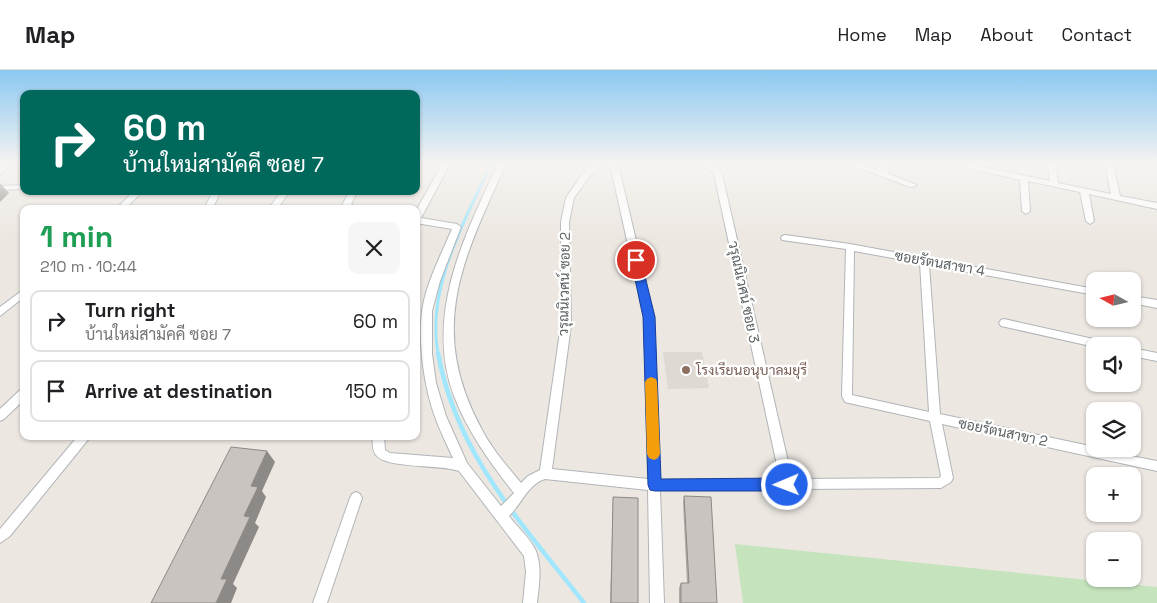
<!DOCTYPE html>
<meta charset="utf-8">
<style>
:root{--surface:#fff;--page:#f6f6f6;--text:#202124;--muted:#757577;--line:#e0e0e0}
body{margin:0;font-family:"Space Grotesk",Sarabun,sans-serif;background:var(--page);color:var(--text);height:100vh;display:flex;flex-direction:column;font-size:19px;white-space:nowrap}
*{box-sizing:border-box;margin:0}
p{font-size:16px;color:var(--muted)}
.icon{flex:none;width:28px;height:28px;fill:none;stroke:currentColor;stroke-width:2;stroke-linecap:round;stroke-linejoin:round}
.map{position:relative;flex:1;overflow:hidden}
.side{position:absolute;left:20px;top:135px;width:400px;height:235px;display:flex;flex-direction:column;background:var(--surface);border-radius:10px;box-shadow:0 1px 4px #0004}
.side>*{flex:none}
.hud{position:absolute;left:20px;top:20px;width:400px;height:105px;border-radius:10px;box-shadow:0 1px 4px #0004;background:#00695c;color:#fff;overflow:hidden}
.needle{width:32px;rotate:278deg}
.fabs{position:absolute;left:1086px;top:202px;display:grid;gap:10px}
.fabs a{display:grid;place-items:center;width:55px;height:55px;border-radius:10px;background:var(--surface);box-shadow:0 1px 4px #0004;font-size:25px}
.pin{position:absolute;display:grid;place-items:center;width:42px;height:42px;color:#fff;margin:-21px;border:2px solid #fff;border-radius:50%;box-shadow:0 1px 5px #0007}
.me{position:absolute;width:55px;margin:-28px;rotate:269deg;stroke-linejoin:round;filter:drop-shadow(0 0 4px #0008)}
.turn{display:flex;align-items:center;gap:18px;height:105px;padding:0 20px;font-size:22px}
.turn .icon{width:65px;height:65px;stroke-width:2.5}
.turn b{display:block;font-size:35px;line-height:42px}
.round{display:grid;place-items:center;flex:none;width:52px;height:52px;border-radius:10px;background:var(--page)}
.headline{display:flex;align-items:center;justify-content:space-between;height:85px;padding:0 20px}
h1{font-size:30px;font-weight:700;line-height:38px;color:#1e9e55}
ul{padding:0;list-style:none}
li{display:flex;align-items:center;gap:15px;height:62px;margin:0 10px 8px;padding:0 10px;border:2px solid var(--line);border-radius:10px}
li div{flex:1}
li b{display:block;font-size:19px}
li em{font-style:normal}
header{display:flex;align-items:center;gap:30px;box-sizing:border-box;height:70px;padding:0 25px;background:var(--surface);border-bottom:1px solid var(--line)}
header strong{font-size:24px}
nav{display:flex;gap:28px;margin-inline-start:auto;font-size:18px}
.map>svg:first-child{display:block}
.education{fill:#ded9d2}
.green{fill:#c5e4bd}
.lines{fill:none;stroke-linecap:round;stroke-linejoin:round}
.stream-far1{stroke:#a0e7fd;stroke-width:3}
.stream{stroke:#a0e7fd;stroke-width:4.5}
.street-casing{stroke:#b1b5b8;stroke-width:2}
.street{fill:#fff;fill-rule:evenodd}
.wall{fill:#ada9a5}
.shaded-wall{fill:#8d8986}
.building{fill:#c9c4c0;stroke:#8d8986}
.route{fill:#2563eb;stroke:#184099}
.slow{fill:#f59e0b}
.education-dot{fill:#8d6e63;stroke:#fff;stroke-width:2}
.labels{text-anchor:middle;stroke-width:4.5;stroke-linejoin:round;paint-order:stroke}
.street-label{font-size:14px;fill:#595f61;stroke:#fff}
.education-label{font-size:14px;fill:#785e54;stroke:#fff;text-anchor:start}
</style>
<header>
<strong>Map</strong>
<nav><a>Home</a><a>Map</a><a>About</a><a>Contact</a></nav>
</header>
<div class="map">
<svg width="1157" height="533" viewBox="0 0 1157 533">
<rect width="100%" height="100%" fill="#ece7e1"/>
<path class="education" d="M663,282H702L709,318L668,319Z"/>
<path class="green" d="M735,474L1157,517V533H743Z"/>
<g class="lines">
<path class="stream-far1" d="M438,284C426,217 464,153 491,94"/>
<path class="stream" d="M438,283C456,384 523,455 584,533"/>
<defs>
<path id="street" d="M5,94H13L0,104V98Z
M442,94H450L421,148L457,154L461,157L440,211L432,241V284L436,313L446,346L467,393L501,436L514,423C490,393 468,362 454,326C424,246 464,166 498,94H506C463,189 427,257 481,358C491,378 507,396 521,413L528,406L540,400L561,255V152L566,128L583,103L593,94H601L589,107L574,128L569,152L571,255L552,399L648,409L644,247L610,94H618L654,247L659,410L780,409L714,104L702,94C712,93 716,96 722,104L792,409L939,408L941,406L930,351L849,333L845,332L842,326L846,179L782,170L781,168L782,166L785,165L850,174L1095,219V225L929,195L940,344L1095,377V379L1157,391V401L942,354L953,408L951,412L941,418L660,420L664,533H650L648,420L545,409C528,414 521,435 509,446C517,457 530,468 536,481C542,497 539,516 537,533H523L526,502L524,486L459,401C440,394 386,399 376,385C372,381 373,372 372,366H384L385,380L390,383L453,388C447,375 440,361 435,347C424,317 418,272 422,241C426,213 441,185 452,159L416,153V141ZM854,181L920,193L929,342L852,325Z
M848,94H859L879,101L876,94H884L889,104L917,115L913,117H910Z
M954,94H968L1050,111L1048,94H1056L1058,113L1111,124L1105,94H1113L1120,126L1157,133V139L1089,124L1094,151L1090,154L1086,151L1080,122L1028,111L1030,141L1026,144L1022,141L1020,110L958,96Z
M24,115V119L0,120V116Z
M134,121H143L125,139H116Z
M213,121H221L212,139H204Z
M282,121H290L277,139H268Z
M350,121H358L351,134L358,139H347L342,135Z
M24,219V227L0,246V237Z
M1132,226L1157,230V238L1132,233Z
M1004,249L1107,272L1111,273L1112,276L1095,277L1001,256L999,253L1001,250Z
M1132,278L1157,283V291L1132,286Z
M24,319V330L4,349L0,351V339L20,320Z
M78,366H91L10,466L0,473V459Z
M356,422L360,424L362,428L327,533H313L350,428L352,424Z"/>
</defs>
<use href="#street" class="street-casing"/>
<use href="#street" class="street"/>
</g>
<path class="wall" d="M684,426L717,533H679V518L681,513H687L683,432Z
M613,427L638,533H610Z"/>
<path class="shaded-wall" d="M0,113L9,123L0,132Z
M267,381L275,392L262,421L266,427L255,453L259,457L233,514L237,518L231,533H216L221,509L244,446L251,416Z"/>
<path class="building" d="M231,377L267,381L251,416L258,417L244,446L250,447L221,509H227L216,533H151Z
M684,426L711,427L717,533H681V513H689Z
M613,427L638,428V533H611Z"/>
<linearGradient id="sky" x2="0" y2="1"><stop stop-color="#8bc8f0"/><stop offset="0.56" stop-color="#f6f4f2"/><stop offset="1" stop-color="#f6f4f2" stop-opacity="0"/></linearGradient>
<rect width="1157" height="168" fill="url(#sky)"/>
<path class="route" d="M636,186L641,190L655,247L661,409L787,408L792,410L794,415L792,419L787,421H655L650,420L648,415L643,247L631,190Z"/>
<path class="slow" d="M651,307L656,309L657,312L660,384L658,388L654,390L649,388L647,384L645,312L647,309Z"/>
<circle class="education-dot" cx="686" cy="300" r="5"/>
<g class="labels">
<g class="street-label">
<text transform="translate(940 193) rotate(10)" y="5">ซอยรัตนสาขา 4</text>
<text transform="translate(564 214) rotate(-89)" y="5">วรุณนิเวศน์ ซอย 2</text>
<text transform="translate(744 222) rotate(78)" y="5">วรุณนิเวศน์ ซอย 3</text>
<text transform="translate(1003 362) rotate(12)" y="5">ซอยรัตนสาขา 2</text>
</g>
<g class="education-label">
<text x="696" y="305">โรงเรียนอนุบาลมยุรี</text>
</g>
</g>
</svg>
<div class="fabs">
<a><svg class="needle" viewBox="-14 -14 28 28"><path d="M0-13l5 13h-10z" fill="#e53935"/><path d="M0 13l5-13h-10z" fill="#757577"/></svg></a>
<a><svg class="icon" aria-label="sound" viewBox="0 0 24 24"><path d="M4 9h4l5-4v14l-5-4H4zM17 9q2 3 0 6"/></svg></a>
<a><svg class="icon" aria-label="layers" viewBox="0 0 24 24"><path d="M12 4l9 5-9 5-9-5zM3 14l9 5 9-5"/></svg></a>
<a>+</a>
<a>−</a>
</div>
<div class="pin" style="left:636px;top:190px;background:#d93025"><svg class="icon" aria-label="arrive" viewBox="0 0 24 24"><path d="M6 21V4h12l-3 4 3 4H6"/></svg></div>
<svg class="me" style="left:787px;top:415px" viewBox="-20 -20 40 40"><circle r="17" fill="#2563eb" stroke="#fff" stroke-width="3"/><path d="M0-11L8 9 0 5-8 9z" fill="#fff"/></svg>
<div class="hud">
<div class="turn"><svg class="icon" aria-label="right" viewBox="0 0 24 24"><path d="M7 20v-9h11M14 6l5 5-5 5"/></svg><div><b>60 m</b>บ้านใหม่สามัคคี ซอย 7</div></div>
</div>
<section class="side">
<div class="headline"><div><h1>1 min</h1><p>210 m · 10:44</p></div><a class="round"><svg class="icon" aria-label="close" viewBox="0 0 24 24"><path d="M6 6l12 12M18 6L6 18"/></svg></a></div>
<ul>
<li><svg class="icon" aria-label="right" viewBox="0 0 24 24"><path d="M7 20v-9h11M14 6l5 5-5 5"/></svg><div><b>Turn right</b><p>บ้านใหม่สามัคคี ซอย 7</p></div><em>60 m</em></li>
<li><svg class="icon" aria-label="arrive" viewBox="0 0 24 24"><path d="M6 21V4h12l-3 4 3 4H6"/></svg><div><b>Arrive at destination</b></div><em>150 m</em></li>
</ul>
</section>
</div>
